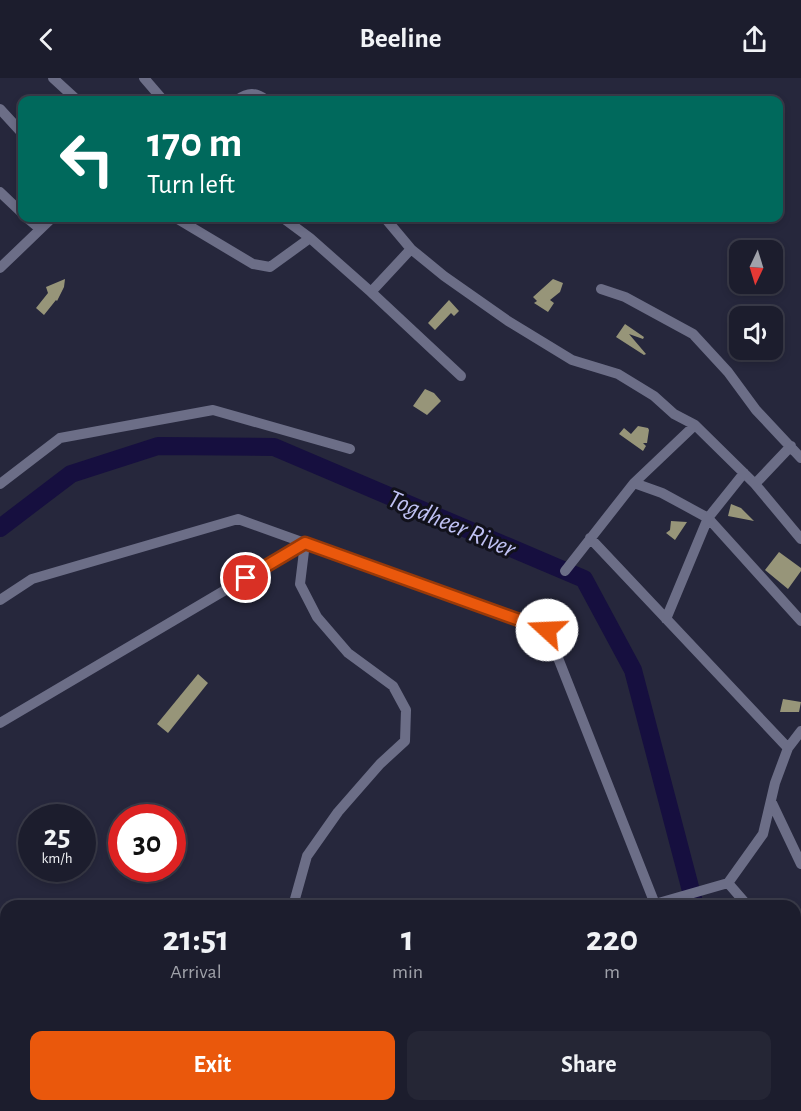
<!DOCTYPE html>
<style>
:root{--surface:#1c1d2d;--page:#252635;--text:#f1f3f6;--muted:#a0a2aa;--line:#3a3b49;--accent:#ea580c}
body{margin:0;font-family:"Alegreya Sans",sans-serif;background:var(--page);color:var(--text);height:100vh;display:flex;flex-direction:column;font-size:22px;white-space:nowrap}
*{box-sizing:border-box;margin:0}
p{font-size:20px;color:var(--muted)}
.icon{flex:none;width:33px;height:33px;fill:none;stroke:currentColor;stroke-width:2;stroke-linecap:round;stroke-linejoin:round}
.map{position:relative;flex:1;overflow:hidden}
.drawer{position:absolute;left:0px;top:822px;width:801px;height:212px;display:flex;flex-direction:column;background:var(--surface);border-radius:18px 18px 0 0;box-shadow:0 3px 9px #0003,0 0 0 2px var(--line)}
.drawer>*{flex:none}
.guide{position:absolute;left:18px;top:18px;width:765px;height:126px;border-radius:12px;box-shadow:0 3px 9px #0003,0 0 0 2px var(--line);background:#00695c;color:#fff;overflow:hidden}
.needle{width:39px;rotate:184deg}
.tools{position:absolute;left:729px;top:162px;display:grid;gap:12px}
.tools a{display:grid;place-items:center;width:54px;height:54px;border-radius:12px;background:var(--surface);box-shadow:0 3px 9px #0003,0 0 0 2px var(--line);font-size:30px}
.speed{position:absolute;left:18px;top:726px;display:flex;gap:12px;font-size:30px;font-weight:700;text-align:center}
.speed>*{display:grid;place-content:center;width:78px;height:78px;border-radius:50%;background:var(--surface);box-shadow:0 3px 9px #0003,0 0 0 2px var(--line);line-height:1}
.speed small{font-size:15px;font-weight:400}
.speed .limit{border:9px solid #d22;background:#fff;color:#111}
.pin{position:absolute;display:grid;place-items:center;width:51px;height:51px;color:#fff;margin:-26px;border:3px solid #fff;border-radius:50%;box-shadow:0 2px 6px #0007}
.me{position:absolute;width:66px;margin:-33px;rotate:290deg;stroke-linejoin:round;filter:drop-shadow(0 0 4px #0008)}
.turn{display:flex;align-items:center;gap:21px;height:126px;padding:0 30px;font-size:27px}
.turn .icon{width:78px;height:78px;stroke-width:2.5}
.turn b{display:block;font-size:42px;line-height:51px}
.eta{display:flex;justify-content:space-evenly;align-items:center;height:102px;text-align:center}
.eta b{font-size:36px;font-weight:700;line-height:42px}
.primary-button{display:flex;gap:12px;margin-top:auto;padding:12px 30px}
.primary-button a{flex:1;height:69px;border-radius:12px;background:var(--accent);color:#fff;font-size:24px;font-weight:700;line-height:69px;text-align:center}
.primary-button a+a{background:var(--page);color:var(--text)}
header{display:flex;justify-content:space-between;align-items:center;height:78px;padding:0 30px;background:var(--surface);font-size:27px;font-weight:700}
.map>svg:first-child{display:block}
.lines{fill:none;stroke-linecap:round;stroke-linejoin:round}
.river{stroke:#160f3f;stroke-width:18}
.building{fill:#979579}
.street{stroke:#6c6e87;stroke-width:10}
.route-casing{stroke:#983908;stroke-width:15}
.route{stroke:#ea580c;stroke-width:10}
.labels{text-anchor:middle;stroke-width:6;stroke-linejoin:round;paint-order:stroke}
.water-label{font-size:26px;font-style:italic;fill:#bfc1f3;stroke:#11111b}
</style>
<header><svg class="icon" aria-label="back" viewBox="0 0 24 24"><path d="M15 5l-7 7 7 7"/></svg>Beeline<svg class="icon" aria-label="share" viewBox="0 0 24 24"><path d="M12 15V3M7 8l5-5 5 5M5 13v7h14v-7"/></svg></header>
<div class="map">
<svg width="801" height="1033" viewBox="0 0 801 1033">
<rect width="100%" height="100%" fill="#26273c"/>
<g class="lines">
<path class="river" d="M0,450L71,396L158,368L274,369L584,501L633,592L695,828
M746,1028L748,1033"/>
</g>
<path class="building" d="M65,201L64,209L57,223L56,222L44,237L36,230L48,215L46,209Z
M553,201L563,205L560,214L550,222L554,225L548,234L534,225L537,223L533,219Z
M449,222L459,233L454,238L451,235L435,252L428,245Z
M625,246L644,259L643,261L629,256L646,276L644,277L616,259Z
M425,311L434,315L441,323L427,337L413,328Z
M638,348L648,350L649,352L647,365H643L646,368L643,373L619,356L624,350L631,356Z
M731,426L741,430L754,443L728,438Z
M671,443L687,444L675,462L666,455L670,452Z
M779,474L801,490V493L788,511L765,492Z
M198,596L208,605L168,655L157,646Z
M783,621L801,624L799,634H780Z"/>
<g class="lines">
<path class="street" d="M53,0L77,22
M144,0L163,22
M237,22C248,14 256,14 266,22
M0,31L22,55
M0,114L22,135
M27,140L39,150
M176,140L253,186L270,189L310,160
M283,140L310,160L371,214L411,171L444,198L508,243L572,282L618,296L654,318L674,336L695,347L755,406L801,461
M385,140L411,171
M0,190L52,140
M601,211L625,219L693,256L728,294L756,332L801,380
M371,214L461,298
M634,405L662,415L708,440L801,543
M0,406L60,360L213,332L350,371
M755,406L791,368
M590,460L788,670
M565,493L634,405L695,347
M0,522L32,501L238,441L547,552L655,826
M666,541L708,440L744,395
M0,645L305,465
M771,723L801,786
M728,805L763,756L775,705L788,670L801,653
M728,805L748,828
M293,828L307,778L338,734L380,686L405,663L406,632L393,608L348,575L317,539L300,506L305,465
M648,828L728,805
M795,883L801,890
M97,1033L103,1028
M423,1033L426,1028"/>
</g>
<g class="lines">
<defs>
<path id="route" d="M246,500L305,465L547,552"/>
</defs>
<use href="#route" class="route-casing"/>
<use href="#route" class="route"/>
</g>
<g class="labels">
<g class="water-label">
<text transform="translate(452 445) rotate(23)" y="9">Togdheer River</text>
</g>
</g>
</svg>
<div class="tools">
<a><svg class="needle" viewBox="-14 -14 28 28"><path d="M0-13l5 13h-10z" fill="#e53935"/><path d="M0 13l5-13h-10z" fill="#a0a2aa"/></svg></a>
<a><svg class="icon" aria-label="sound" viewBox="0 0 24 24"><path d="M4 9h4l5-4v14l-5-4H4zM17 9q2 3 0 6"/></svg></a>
</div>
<div class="speed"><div>25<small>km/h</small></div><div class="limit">30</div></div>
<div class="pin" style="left:246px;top:500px;background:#d93025"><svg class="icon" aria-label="arrive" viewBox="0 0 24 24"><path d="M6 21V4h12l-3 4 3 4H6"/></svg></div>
<svg class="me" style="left:547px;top:552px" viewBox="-20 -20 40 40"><circle r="19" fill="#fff"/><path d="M0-13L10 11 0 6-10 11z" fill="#ea580c"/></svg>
<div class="guide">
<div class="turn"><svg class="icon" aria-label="left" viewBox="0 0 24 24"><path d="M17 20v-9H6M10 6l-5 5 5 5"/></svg><div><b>170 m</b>Turn left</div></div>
</div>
<section class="drawer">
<div class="eta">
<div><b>21:51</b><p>Arrival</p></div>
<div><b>1</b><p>min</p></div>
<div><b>220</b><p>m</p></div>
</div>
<div class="primary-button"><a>Exit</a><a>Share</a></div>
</section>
</div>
